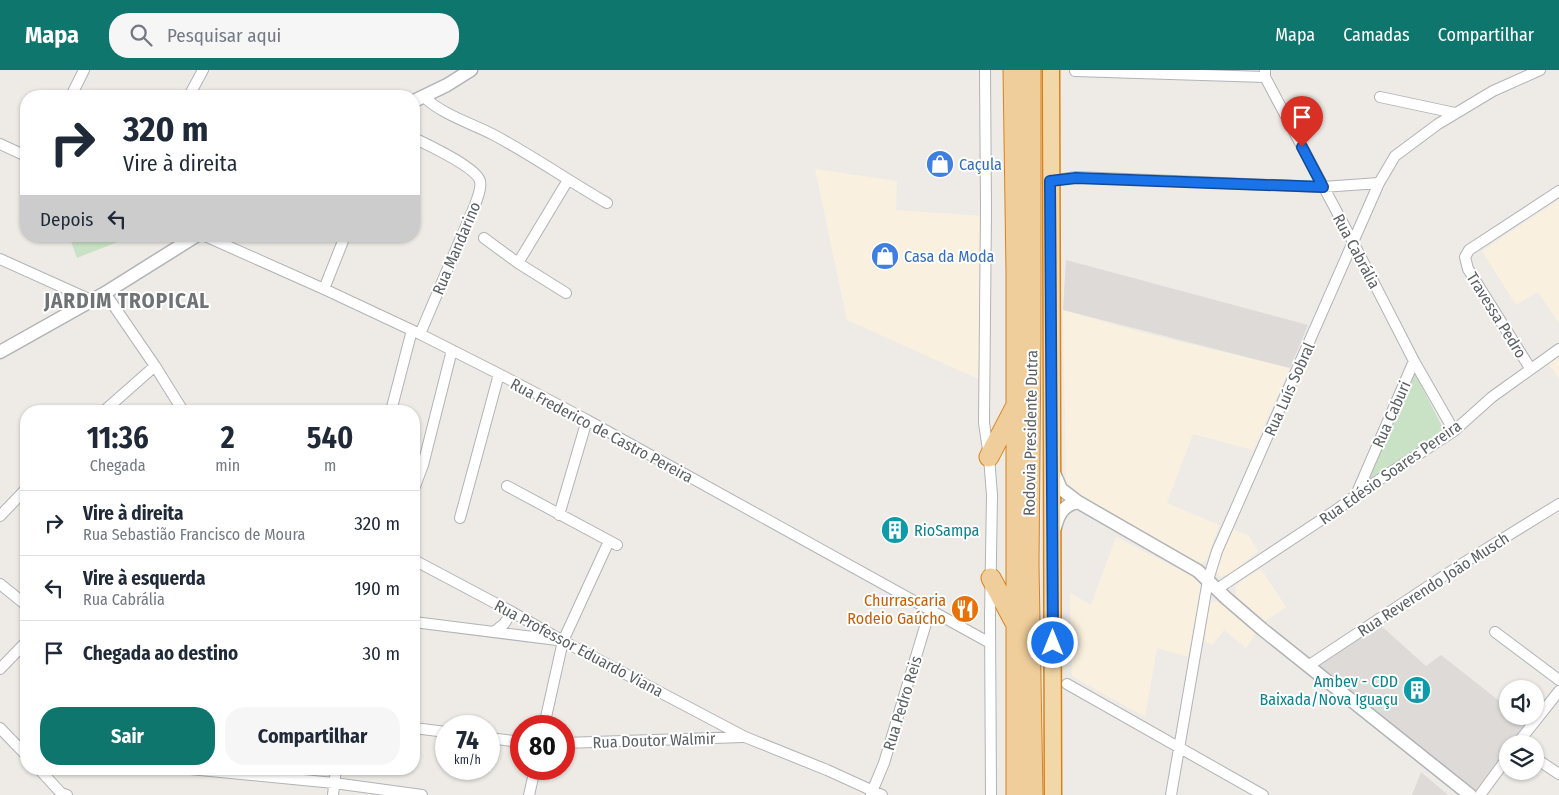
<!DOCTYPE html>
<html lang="pt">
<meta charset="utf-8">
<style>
:root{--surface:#fff;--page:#f6f6f7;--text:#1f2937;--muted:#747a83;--line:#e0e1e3;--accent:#0f766e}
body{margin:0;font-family:"Fira Sans Condensed",sans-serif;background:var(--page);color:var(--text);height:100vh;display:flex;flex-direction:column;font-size:19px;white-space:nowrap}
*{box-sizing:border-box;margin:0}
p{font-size:16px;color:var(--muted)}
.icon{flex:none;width:28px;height:28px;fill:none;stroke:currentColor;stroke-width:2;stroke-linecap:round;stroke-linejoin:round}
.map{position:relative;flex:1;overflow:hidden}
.details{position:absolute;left:20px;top:335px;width:400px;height:370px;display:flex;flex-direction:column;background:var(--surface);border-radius:20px;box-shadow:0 1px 4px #0004}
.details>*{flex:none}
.banner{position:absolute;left:20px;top:20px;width:400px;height:152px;border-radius:20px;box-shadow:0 1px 4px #0004;background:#fff;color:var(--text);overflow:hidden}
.tools{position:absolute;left:1499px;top:610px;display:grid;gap:10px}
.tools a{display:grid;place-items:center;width:45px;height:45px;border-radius:50%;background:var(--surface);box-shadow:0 1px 4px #0004;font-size:25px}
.speed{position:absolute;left:435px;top:645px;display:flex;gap:10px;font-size:25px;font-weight:700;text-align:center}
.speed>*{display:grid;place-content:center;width:65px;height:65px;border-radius:50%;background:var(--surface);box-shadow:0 1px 4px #0004;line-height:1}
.speed small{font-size:12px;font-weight:400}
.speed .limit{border:8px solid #d22;background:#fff;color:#111}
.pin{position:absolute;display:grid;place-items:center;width:42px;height:42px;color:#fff;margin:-51px -21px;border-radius:50% 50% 50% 0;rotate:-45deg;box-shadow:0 0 5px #0007}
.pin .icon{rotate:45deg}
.me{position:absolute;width:55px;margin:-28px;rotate:0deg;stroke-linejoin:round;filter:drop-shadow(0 0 4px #0008)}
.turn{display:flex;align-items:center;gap:18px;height:105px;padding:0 20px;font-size:22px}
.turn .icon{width:65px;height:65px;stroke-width:2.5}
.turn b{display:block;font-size:35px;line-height:42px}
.then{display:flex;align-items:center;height:48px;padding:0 20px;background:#0003;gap:10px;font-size:19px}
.eta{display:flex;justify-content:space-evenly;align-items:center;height:85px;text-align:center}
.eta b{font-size:30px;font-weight:700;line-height:35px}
.action{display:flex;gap:10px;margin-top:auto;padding:10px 20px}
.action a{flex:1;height:58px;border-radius:20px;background:var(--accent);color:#fff;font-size:20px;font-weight:700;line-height:58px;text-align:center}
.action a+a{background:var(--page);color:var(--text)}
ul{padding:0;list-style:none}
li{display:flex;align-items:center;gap:15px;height:65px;padding:0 20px;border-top:1px solid var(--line)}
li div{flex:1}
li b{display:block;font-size:19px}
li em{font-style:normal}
header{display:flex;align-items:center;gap:30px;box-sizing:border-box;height:70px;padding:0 25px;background:var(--accent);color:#fff}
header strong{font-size:24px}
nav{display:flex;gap:28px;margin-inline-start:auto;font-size:18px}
.search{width:350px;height:45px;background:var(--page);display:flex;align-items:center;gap:12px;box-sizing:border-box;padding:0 18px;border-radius:20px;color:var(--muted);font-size:19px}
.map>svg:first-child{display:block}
.commercial{fill:#faf0df}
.industrial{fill:#dddad8}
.green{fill:#c9e2c5}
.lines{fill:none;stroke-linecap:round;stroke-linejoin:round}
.minor-casing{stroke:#b1b3b6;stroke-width:12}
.tertiary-casing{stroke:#b1b3b6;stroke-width:15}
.trunk-casing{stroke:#d7831d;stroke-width:19}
.motorway-casing{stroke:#d7831d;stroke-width:21}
.minor{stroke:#fff;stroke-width:10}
.tertiary{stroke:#fff;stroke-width:12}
.trunk{stroke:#f2d8a8;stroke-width:16}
.motorway{stroke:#f0ce9b;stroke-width:19}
.route-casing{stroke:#114b97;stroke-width:12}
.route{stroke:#1a73e8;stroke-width:9}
.labels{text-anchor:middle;stroke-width:4;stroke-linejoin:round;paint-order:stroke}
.shop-label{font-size:16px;fill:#366cbe;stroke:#fff;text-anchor:start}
.street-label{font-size:16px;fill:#5d6164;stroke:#fff}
.culture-label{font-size:16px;fill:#0d838f;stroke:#fff;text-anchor:start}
.food-label{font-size:16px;fill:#c56008;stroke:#fff;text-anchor:end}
.district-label{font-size:21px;font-weight:bold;letter-spacing:1px;fill:#6f7376;stroke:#fff}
</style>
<header>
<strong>Mapa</strong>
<div class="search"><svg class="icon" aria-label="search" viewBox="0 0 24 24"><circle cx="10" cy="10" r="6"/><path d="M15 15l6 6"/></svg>Pesquisar aqui</div>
<nav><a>Mapa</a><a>Camadas</a><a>Compartilhar</a></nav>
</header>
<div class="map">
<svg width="1559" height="725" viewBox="0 0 1559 725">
<rect width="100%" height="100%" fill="#eeebe6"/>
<path class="commercial" d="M815,99L897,111L896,140L983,146V311L847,250Z
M1559,130V253L1538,222L1516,235L1482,181Z
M1063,240L1144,263L1290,298L1253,380L1193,364L1167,433L1219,455L1207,489L1202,493L1192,489L1072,422L1066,413Z
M1559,287V308L1549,294Z
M1233,459L1249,466L1258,481L1230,504L1220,507L1216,502L1217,494Z
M1116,467L1196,508L1201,515L1188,587L1157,578L1145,647L1072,606L1070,523L1091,535Z
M1261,499L1286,537L1265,551L1236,526V516L1241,511Z
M1216,531L1222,534L1256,563L1246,578L1224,560L1213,574L1205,572L1209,534Z"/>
<path class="industrial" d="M1066,190L1308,255L1290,298L1063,240Z
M1378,553L1426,596L1441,585L1507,637L1508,646H1520L1527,652L1510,674H1508L1507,678L1473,725L1317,595Z
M1421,702L1448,725H1412Z"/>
<path class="green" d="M69,166H124L125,169L77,188Z
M1414,302L1444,360L1436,367L1366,415Z"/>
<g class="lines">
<defs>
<path id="minor" d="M985,0L986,139L984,353L989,387L992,425L990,547L991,725
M1265,0V7L1354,174L1414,291L1454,361
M1075,1L1265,7
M71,26L84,0
M189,26L203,0
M424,27C443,45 471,53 494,65C533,86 569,111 607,133
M1380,27L1455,43
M414,68C428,75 476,97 480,111C482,119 477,128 475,135L420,264
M0,74L26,86
M1050,111L1076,107L1323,117L1379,113
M205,166L324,219L420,264L499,304L587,350L990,573
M484,168L518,193L566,223
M0,189L91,230
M518,193L568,110
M324,219L345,166
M105,223L155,296L183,341
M1530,298L1468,199L1465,187L1469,180L1559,121
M104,341L155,296
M391,341L412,260
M507,416L617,475
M414,419L423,395L452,280
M1356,425L1414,291
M559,445L587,350
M0,446L26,419
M460,448L499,304
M414,490L512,542L563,571L745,667L827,700L882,725
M0,514L26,535
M1217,519L1339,438L1356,425L1454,361L1492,327L1559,279
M414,552L557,570
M494,562L504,554L512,542
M1495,562L1559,610
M1308,596L1465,492L1559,434
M0,599L26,572
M1067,614L1263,725
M544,656L563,571L609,471
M0,658L26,685
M414,658L446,662
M489,668L521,672
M564,673L743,667
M1517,674L1559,621
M1535,688L1559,704
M39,699L61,723L67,725
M190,699L334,713L422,725
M871,724L884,693L930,540
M333,725L336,699
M529,725L535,699
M1171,725L1208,510L1217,481L1379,113L1395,86L1438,54L1493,21L1540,0
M1480,725L1508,687"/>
<path id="tertiary" d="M414,31L447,15L471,0
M0,282L105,223L196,166
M1054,403L1061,419L1078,432L1198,501L1226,528L1262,559L1470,725
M1055,458C1058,445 1063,435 1078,432"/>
<path id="trunk" d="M1051,0L1053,725"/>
<path id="motorway" d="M1013,0L1016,201V725
M1031,0V271L1029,494L1033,725
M989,387L1014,339
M991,508L1014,551"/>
</defs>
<use href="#minor" class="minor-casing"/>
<use href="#tertiary" class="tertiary-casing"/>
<use href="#trunk" class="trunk-casing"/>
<use href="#motorway" class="motorway-casing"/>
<use href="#minor" class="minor"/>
<use href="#tertiary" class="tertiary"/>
<use href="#trunk" class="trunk"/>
<use href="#motorway" class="motorway"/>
</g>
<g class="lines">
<defs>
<path id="route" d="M1053,573L1050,111L1076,108L1323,117L1302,77"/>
</defs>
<use href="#route" class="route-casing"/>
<use href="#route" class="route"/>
</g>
<defs>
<symbol id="shop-disc" viewBox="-11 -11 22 22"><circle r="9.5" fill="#3f7fe0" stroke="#fff"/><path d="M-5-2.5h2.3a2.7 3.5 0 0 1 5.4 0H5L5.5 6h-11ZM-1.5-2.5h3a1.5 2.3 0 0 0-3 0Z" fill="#fff"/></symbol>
<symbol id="building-disc" viewBox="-11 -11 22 22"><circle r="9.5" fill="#0f9aa8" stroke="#fff"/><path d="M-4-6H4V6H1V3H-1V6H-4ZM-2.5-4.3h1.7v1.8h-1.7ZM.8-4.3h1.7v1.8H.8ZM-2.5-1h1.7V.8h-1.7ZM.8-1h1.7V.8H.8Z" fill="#fff"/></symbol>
<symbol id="restaurant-disc" viewBox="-11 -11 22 22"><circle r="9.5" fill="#e8710a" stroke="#fff"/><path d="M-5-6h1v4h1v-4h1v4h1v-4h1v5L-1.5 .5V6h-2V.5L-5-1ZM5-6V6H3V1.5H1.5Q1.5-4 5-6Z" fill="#fff"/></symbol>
</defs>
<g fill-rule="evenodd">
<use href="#shop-disc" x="924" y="78" width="32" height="32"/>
<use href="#shop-disc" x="869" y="170" width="32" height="32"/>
<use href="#building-disc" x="879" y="444" width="32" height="32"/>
<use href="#restaurant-disc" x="949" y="523" width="32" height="32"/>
<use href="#building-disc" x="1401" y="604" width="32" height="32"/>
</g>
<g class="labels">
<g class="shop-label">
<text x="959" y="100">Caçula</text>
<text x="904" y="192">Casa da Moda</text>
</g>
<g class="street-label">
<text transform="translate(456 178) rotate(-67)" y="6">Rua Mandarino</text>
<text transform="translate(1357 181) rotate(62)" y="6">Rua Cabrália</text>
<text transform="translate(1497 245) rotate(58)" y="6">Travessa Pedro</text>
<text transform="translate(1289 319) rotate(-66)" y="6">Rua Luís Sobral</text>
<text transform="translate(1391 344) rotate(-66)" y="6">Rua Caburi</text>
<text transform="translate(602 360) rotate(28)" y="6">Rua Frederico de Castro Pereira</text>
<text transform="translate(1030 363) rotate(-89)" y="6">Rodovia Presidente Dutra</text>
<text transform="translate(1390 402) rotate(-35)" y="6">Rua Edésio Soares Pereira</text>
<text transform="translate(1433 514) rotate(-33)" y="6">Rua Reverendo João Musch</text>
<text transform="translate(579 578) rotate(28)" y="6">Rua Professor Eduardo Viana</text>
<text transform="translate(902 633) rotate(-73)" y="6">Rua Pedro Reis</text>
<text transform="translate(654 670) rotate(-2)" y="6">Rua Doutor Walmir</text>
</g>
<g class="culture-label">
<text x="914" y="466">RioSampa</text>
<text x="1398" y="617" text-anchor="end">Ambev - CDD<tspan x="1398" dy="18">Baixada/Nova Iguaçu</tspan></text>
</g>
<g class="food-label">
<text x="946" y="536">Churrascaria<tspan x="946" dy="18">Rodeio Gaúcho</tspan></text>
</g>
<g class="district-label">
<text x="127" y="238">JARDIM TROPICAL</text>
</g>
</g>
</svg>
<div class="tools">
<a><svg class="icon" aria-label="sound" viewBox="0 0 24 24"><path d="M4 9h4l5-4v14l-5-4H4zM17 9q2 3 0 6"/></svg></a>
<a><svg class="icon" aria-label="layers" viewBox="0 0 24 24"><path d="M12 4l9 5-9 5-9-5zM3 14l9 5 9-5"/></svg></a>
</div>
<div class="speed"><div>74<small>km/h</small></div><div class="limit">80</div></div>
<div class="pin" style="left:1302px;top:77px;background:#d93025"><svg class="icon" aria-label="arrive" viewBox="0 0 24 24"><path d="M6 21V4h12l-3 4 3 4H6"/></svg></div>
<svg class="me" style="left:1053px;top:573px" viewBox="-20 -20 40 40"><circle r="17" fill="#1a73e8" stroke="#fff" stroke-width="3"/><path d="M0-11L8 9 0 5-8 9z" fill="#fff"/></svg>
<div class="banner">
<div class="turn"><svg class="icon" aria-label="right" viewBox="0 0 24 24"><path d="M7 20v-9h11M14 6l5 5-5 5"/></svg><div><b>320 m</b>Vire à direita</div></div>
<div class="then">Depois<svg class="icon" aria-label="left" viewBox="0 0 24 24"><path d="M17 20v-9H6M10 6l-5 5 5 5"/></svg></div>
</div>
<section class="details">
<div class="eta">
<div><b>11:36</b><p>Chegada</p></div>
<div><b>2</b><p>min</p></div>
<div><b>540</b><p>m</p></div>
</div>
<ul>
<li><svg class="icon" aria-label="right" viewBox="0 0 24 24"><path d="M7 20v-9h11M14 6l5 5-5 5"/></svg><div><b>Vire à direita</b><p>Rua Sebastião Francisco de Moura</p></div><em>320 m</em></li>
<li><svg class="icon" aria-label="left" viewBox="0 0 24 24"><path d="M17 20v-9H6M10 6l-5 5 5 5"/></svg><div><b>Vire à esquerda</b><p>Rua Cabrália</p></div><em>190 m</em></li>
<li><svg class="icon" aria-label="arrive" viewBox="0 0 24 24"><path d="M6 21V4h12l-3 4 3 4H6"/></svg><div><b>Chegada ao destino</b></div><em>30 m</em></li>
</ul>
<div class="action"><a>Sair</a><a>Compartilhar</a></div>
</section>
</div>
